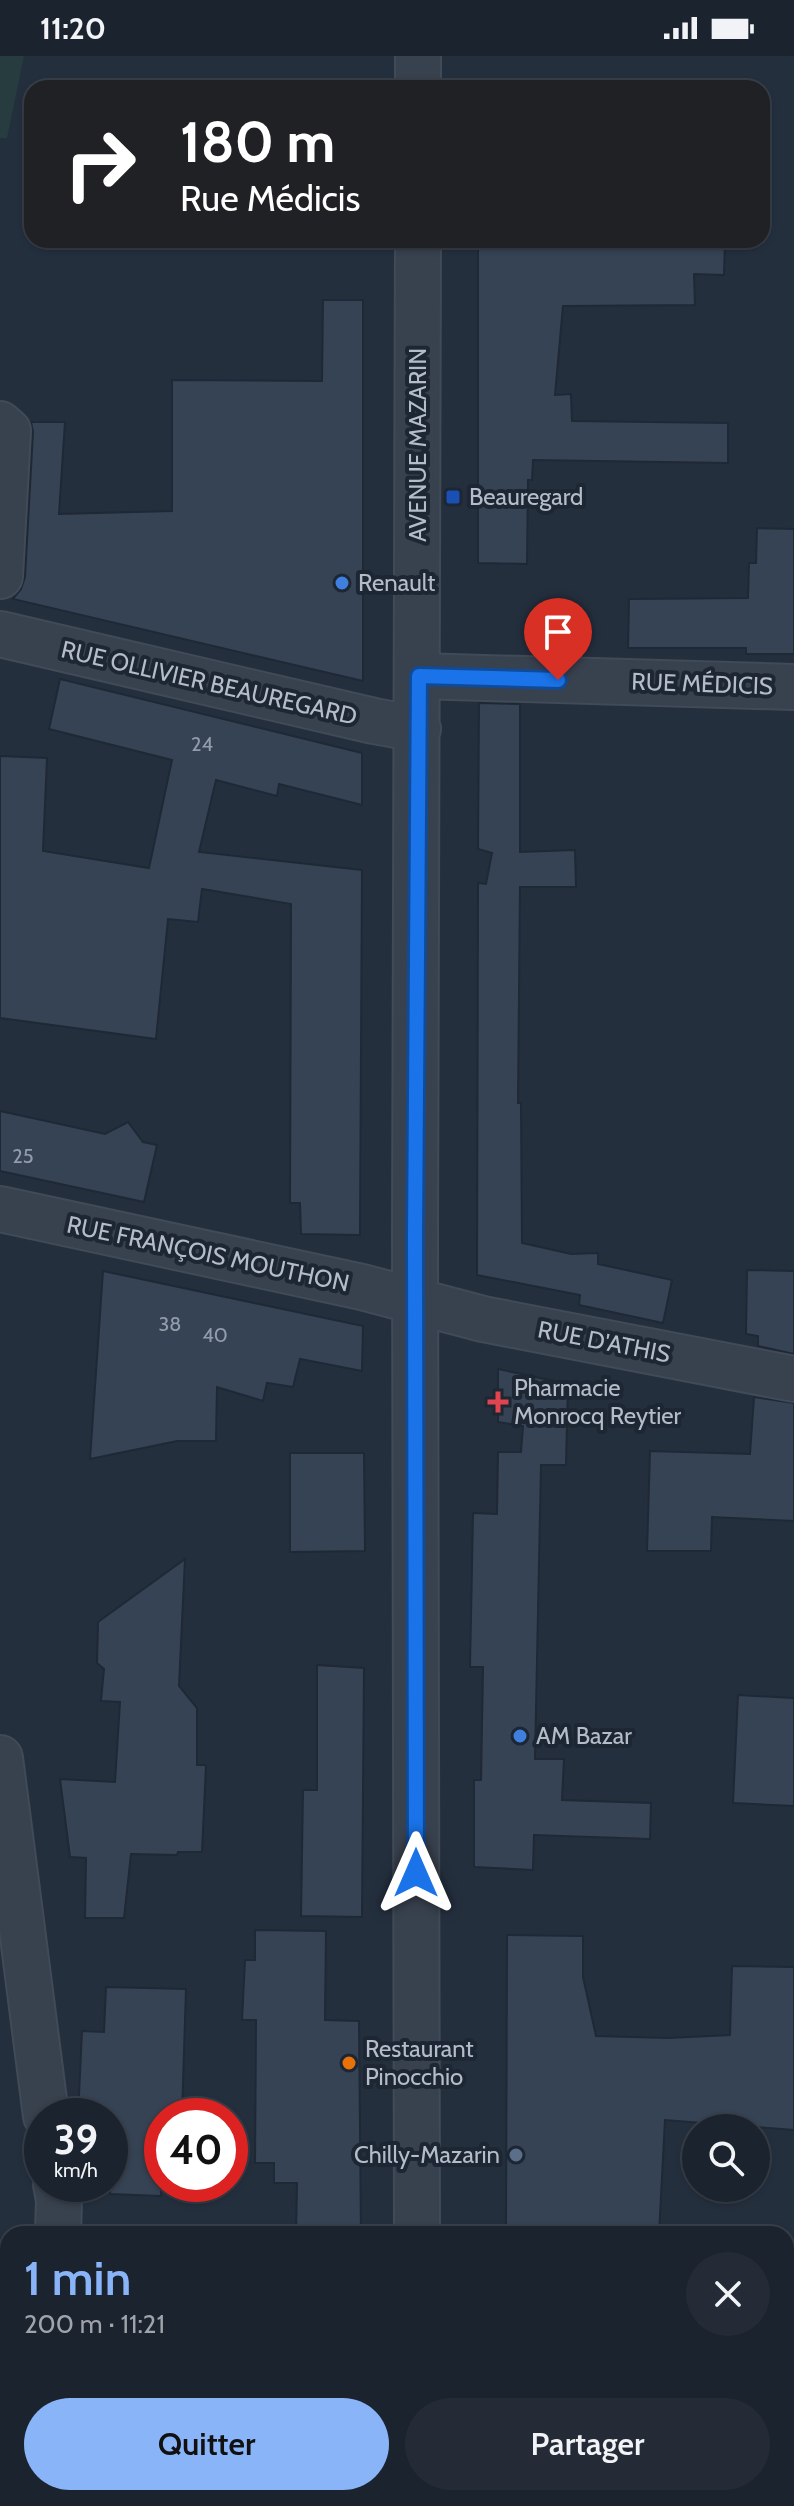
<!DOCTYPE html>
<html lang="fr">
<meta charset="utf-8">
<style>
:root{--surface:#1b232e;--page:#242b36;--text:#f1f3f6;--muted:#a0a4aa;--line:#39404a;--accent:#8ab4f8}
body{margin:0;font-family:Cabin,sans-serif;background:var(--page);color:var(--text);height:100vh;display:flex;flex-direction:column;font-size:30px;white-space:nowrap}
*{box-sizing:border-box;margin:0}
p{font-size:26px;color:var(--muted)}
.icon{flex:none;width:44px;height:44px;fill:none;stroke:currentColor;stroke-width:2;stroke-linecap:round;stroke-linejoin:round}
.map{position:relative;flex:1;overflow:hidden}
.side{position:absolute;left:0px;top:2170px;width:794px;height:280px;display:flex;flex-direction:column;background:var(--surface);border-radius:24px 24px 0 0;box-shadow:0 2px 6px #0004,0 0 0 2px var(--line)}
.side>*{flex:none}
.hud{position:absolute;left:24px;top:24px;width:746px;height:168px;border-radius:24px;box-shadow:0 2px 6px #0004,0 0 0 2px var(--line);background:#202124;color:#fff;overflow:hidden}
.tools{position:absolute;left:682px;top:2058px;display:grid;gap:16px}
.tools a{display:grid;place-items:center;width:88px;height:88px;border-radius:50%;background:var(--surface);box-shadow:0 2px 6px #0004,0 0 0 2px var(--line);font-size:40px}
.speed{position:absolute;left:24px;top:2042px;display:flex;gap:16px;font-size:40px;font-weight:700;text-align:center}
.speed>*{display:grid;place-content:center;width:104px;height:104px;border-radius:50%;background:var(--surface);box-shadow:0 2px 6px #0004,0 0 0 2px var(--line);line-height:1}
.speed small{font-size:20px;font-weight:400}
.speed .limit{border:12px solid #d22;background:#fff;color:#111}
.pin{position:absolute;display:grid;place-items:center;width:68px;height:68px;color:#fff;margin:-82px -34px;border-radius:50% 50% 50% 0;rotate:-45deg;box-shadow:0 0 8px #0007}
.pin .icon{rotate:45deg}
.me{position:absolute;width:88px;margin:-44px;rotate:0deg;stroke-linejoin:round;filter:drop-shadow(0 0 6px #0008)}
.turn{display:flex;align-items:center;gap:28px;height:168px;padding:0 24px;font-size:36px}
.turn .icon{width:104px;height:104px;stroke-width:2.5}
.turn b{display:block;font-size:56px;line-height:68px}
.round{display:grid;place-items:center;flex:none;width:84px;height:84px;border-radius:42px;background:var(--page)}
.headline{display:flex;align-items:center;justify-content:space-between;height:136px;padding:0 24px}
h1{font-size:48px;font-weight:600;line-height:60px;color:var(--accent)}
.button{display:flex;gap:16px;margin-top:auto;padding:16px 24px}
.button a{flex:1;height:92px;border-radius:48px;background:var(--accent);color:#111;font-size:32px;font-weight:600;line-height:92px;text-align:center}
.button a+a{background:var(--page);color:var(--text)}
.status{display:flex;justify-content:space-between;align-items:center;height:56px;padding:0 40px;background:var(--surface);direction:ltr}
.status svg{height:22px;fill:currentColor}
.map>svg:first-child{display:block}
.green{fill:#263c3f}
.building{fill:#364354;stroke:#1f2835;stroke-width:2}
.lines{fill:none;stroke-linecap:round;stroke-linejoin:round}
.minor-casing{stroke:#414a57;stroke-width:48}
.minor{stroke:#38414e;stroke-width:44}
.route-casing{stroke:#114b97;stroke-width:20}
.route{stroke:#1a73e8;stroke-width:14}
.transit-dot{fill:#1a4fb4;stroke:#1d2633;stroke-width:3}
.shop-dot{fill:#3f7fe0;stroke:#1d2633;stroke-width:3}
.health-dot{fill:#e0444e;stroke:#1d2633;stroke-width:3}
.food-dot{fill:#e8710a;stroke:#1d2633;stroke-width:3}
.service-dot{fill:#5c6f8a;stroke:#1d2633;stroke-width:3}
.labels{text-anchor:middle;stroke-width:8;stroke-linejoin:round;paint-order:stroke}
.number-label{font-size:20px;fill:#929caa}
.street-label{font-size:24px;fill:#b4bcc9;stroke:#1d2633}
.poi-label{font-size:24px;fill:#b4bcc9;stroke:#1d2633;text-anchor:start}
</style>
<div class="status"><b>11:20</b><svg viewBox="0 0 49 12"><path d="M0 12V9h3v3zM5 12V6h3v6zM10 12V3h3v9zM15 12V0h3v12zM26 1h20v11H26zM47 4h2v5h-2z"/></svg></div>
<div class="map">
<svg width="794" height="2450" viewBox="0 0 794 2450">
<rect width="100%" height="100%" fill="#242f3e"/>
<path class="green" d="M0,0H24L7,82H0Z"/>
<path class="building" d="M478,184H725L724,219L694,218L695,249L563,250L555,339L571,338L572,365L728,367V407L533,404L532,424H528L527,508L478,507Z
M323,244H363V625L13,543L21,533L25,521L33,376L31,366H65L59,458L172,455V324L322,325Z
M757,472L794,473V598H746V592H628L629,543L748,542L749,507H756Z
M60,623L362,697V749L279,728L277,740L216,724L199,796L362,814L360,1179L301,1178L300,1147H290L291,848L202,833L198,866L168,863L156,983L0,962V700L47,702L43,795L149,812L172,704L49,673Z
M479,647L520,648V796L575,794L576,831H520L518,1047H521L522,1187L571,1198L598,1197V1208L672,1224L663,1267L579,1249L580,1239L477,1219L478,827L486,828L492,797L478,793Z
M0,1055L105,1078L128,1066L143,1086L157,1089L144,1146L0,1115Z
M747,1214L794,1215V1298L758,1290V1280L746,1278Z
M103,1215L363,1270L362,1315L300,1303L293,1331L267,1327L263,1345L217,1331L216,1385H177L90,1403Z
M498,1313L568,1328L566,1409H541L535,1703H564L562,1744L651,1747L650,1783L534,1779L533,1814L474,1811V1724H481L483,1611H470L473,1457L497,1458L498,1396H521L523,1370L498,1366Z
M754,1341L794,1347V1465L712,1461L711,1495H647L650,1395L750,1398Z
M290,1397H364L365,1495L290,1496Z
M185,1503L179,1630L197,1652V1709H206L202,1796H178L177,1799L131,1798L124,1862H85L86,1802L70,1801L60,1723L115,1726L120,1646L101,1645L104,1613L97,1607L98,1566Z
M317,1609L364,1612L362,1861L301,1860L303,1734H317Z
M738,1639L794,1642V1750L733,1747Z
M255,1874L326,1875L325,1964L359,1965L361,2178H296L297,2127H274V2107H255L256,1964H242L245,1904H255Z
M507,1879L583,1880V1921L596,1980L668,1982L730,1979L732,1910L794,1911V2074L665,2064L659,2178H506Z
M106,1931L186,1933L182,2060H162L161,2140L110,2138V2060H78L82,1975L104,1976Z"/>
<g class="lines">
<defs>
<path id="minor" d="M418,0V32
M0,368L8,375L0,520
M0,578L374,665L418,673
M419,620L794,631
M0,1153L362,1231L483,1263L794,1323
M0,1702L46,2060
M56,2128L59,2144L58,2178
M417,2178L415,1180L418,184
M417,2442V2450
M47,2450L48,2442"/>
</defs>
<use href="#minor" class="minor-casing"/>
<use href="#minor" class="minor"/>
</g>
<g class="lines">
<defs>
<path id="route" d="M416,1817L415,1180L419,620L558,624"/>
</defs>
<use href="#route" class="route-casing"/>
<use href="#route" class="route"/>
</g>
<rect class="transit-dot" x="445" y="433" width="16" height="16" rx="4"/>
<g class="shop-dot">
<circle cx="342" cy="527" r="8"/>
<circle cx="520" cy="1680" r="8"/>
</g>
<path class="health-dot" d="M494 1334h8v8h8v8h-8v8h-8v-8h-8v-8h8z"/>
<circle class="food-dot" cx="349" cy="2007" r="8"/>
<circle class="service-dot" cx="516" cy="2099" r="8"/>
<g class="labels">
<g class="number-label">
<text x="202" y="695">24</text>
<text x="23" y="1107">25</text>
<text x="170" y="1275">38</text>
<text x="215" y="1286">40</text>
</g>
<g class="street-label">
<text transform="translate(418 389) rotate(-90)" y="8">AVENUE MAZARIN</text>
<text transform="translate(209 627) rotate(13)" y="8">RUE OLLIVIER BEAUREGARD</text>
<text transform="translate(702 628) rotate(2)" y="8">RUE MÉDICIS</text>
<text transform="translate(208 1198) rotate(12)" y="8">RUE FRANÇOIS MOUTHON</text>
<text transform="translate(604 1286) rotate(11)" y="8">RUE D'ATHIS</text>
</g>
<g class="poi-label">
<text x="469" y="449">Beauregard</text>
<text x="358" y="535">Renault</text>
<text x="514" y="1340">Pharmacie<tspan x="514" dy="28">Monrocq Reytier</tspan></text>
<text x="536" y="1688">AM Bazar</text>
<text x="365" y="2001">Restaurant<tspan x="365" dy="28">Pinocchio</tspan></text>
<text x="500" y="2107" text-anchor="end">Chilly-Mazarin</text>
</g>
</g>
</svg>
<div class="tools">
<a><svg class="icon" aria-label="search" viewBox="0 0 24 24"><circle cx="10" cy="10" r="6"/><path d="M15 15l6 6"/></svg></a>
</div>
<div class="speed"><div>39<small>km/h</small></div><div class="limit">40</div></div>
<div class="pin" style="left:558px;top:624px;background:#d93025"><svg class="icon" aria-label="arrive" viewBox="0 0 24 24"><path d="M6 21V4h12l-3 4 3 4H6"/></svg></div>
<svg class="me" style="left:416px;top:1817px" viewBox="-20 -20 40 40"><path d="M0-17L14 15 0 8-14 15z" fill="#1a73e8" stroke="#fff" stroke-width="4"/></svg>
<div class="hud">
<div class="turn"><svg class="icon" aria-label="right" viewBox="0 0 24 24"><path d="M7 20v-9h11M14 6l5 5-5 5"/></svg><div><b>180 m</b>Rue Médicis</div></div>
</div>
<section class="side">
<div class="headline"><div><h1>1 min</h1><p>200 m · 11:21</p></div><a class="round"><svg class="icon" aria-label="close" viewBox="0 0 24 24"><path d="M6 6l12 12M18 6L6 18"/></svg></a></div>
<div class="button"><a>Quitter</a><a>Partager</a></div>
</section>
</div>
